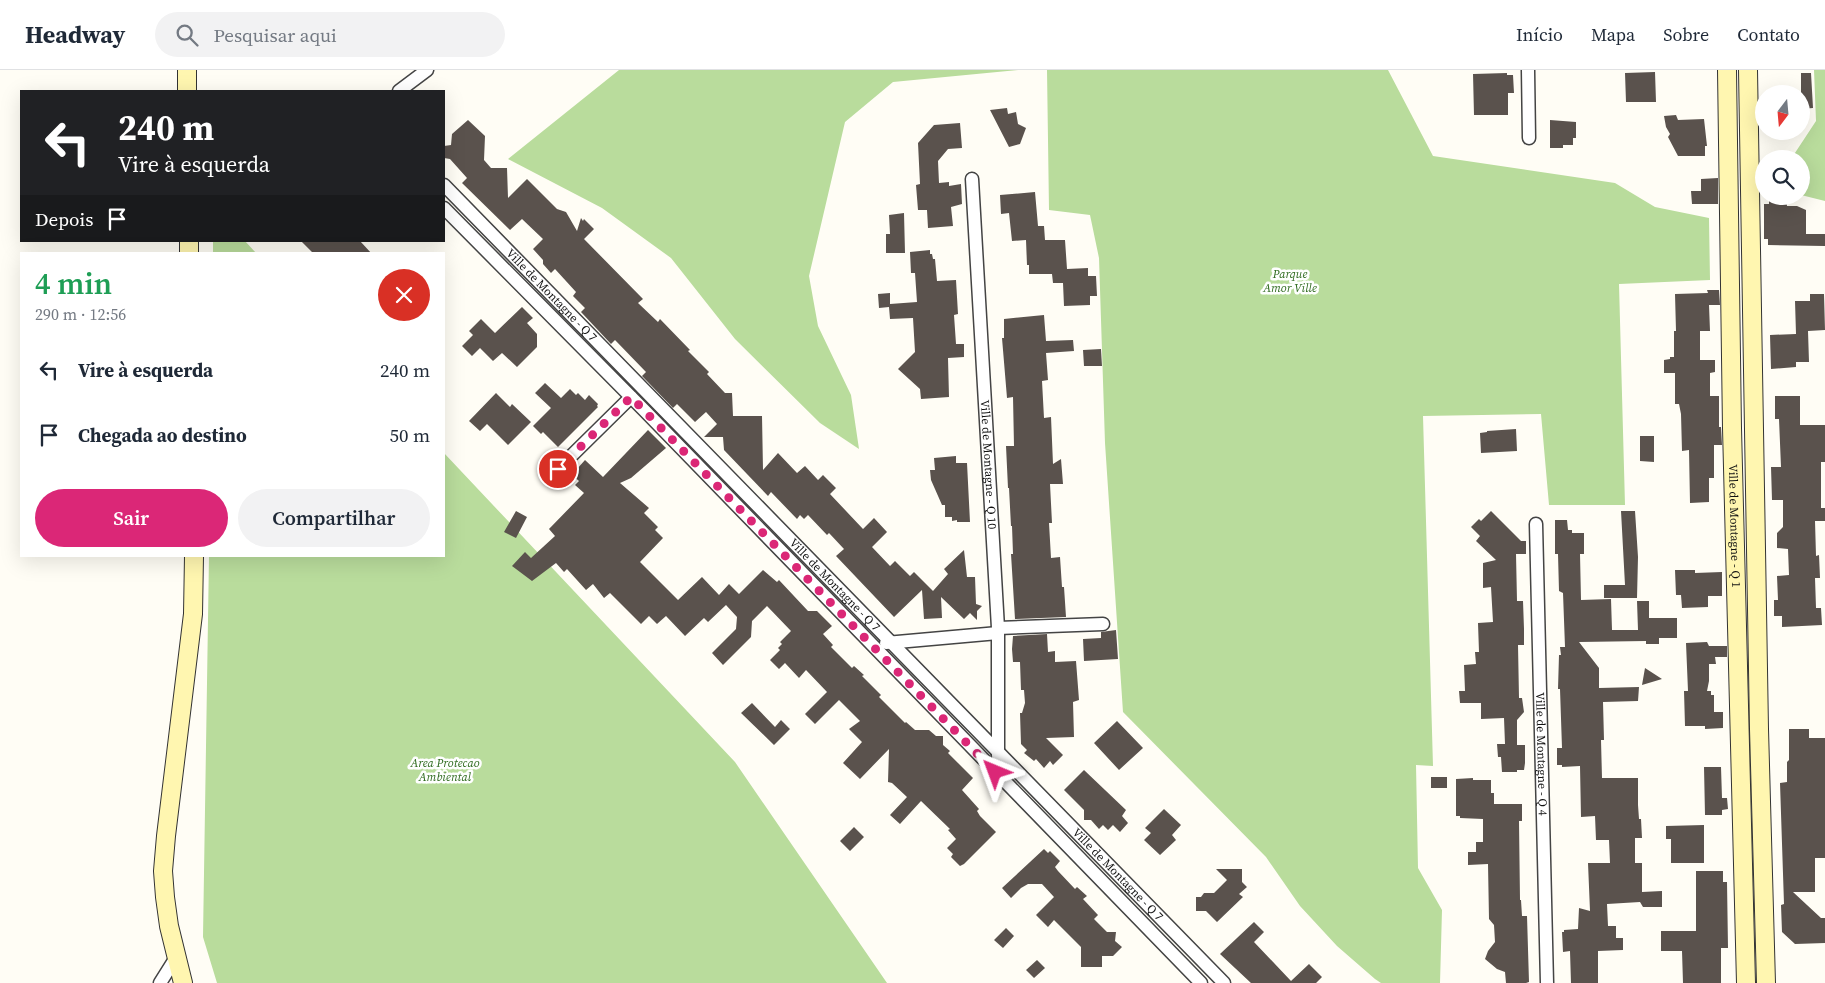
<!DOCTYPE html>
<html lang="pt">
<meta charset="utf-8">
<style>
:root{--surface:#fff;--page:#f2f2f3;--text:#1f2937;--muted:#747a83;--line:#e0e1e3;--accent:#db2777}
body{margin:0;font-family:"Source Serif 4",serif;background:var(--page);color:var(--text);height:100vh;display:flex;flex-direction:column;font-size:19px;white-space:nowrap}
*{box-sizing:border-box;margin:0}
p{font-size:16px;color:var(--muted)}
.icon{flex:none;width:28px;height:28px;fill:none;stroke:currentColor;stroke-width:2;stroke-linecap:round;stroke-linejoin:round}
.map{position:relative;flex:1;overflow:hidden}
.panel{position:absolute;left:20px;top:182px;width:425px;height:305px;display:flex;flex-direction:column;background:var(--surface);border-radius:0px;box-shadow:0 5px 20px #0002}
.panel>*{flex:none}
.banner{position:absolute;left:20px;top:20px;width:425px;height:152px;border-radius:0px;box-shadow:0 5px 20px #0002;background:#202124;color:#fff;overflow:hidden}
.needle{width:32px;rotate:196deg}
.tools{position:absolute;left:1755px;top:15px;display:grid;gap:10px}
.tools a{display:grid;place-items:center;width:55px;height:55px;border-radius:50%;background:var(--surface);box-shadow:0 5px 20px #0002;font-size:25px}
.pin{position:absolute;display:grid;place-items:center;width:42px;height:42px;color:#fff;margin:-21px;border:2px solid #fff;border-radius:50%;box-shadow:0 1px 5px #0007}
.me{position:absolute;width:55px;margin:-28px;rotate:316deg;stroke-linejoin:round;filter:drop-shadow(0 0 4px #0008)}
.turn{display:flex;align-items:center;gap:18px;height:105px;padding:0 15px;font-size:22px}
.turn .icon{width:65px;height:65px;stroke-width:2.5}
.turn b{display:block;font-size:35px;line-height:42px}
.then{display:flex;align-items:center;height:48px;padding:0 15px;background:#0003;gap:10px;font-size:19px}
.round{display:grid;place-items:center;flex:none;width:52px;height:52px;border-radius:26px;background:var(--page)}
.headline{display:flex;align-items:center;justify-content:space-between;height:85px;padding:0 15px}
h1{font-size:30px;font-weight:600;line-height:38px;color:#1e9e55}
.primary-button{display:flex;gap:10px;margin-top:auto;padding:10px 15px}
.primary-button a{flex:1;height:58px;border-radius:30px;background:var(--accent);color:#fff;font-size:20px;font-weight:600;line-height:58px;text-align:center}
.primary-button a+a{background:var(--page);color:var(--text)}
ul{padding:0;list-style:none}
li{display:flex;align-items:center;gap:15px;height:65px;padding:0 15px}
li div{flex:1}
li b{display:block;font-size:19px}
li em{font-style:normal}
header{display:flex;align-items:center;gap:30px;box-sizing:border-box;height:70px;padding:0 25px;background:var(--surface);border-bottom:1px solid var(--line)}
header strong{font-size:24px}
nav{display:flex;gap:28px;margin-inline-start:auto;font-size:18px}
.search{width:350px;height:45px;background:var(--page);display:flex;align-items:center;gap:12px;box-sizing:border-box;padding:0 18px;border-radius:28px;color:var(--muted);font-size:19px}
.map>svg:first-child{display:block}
.forest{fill:#b9dc9c}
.building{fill:#5a524d}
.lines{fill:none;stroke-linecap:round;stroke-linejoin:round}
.street-casing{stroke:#444;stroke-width:15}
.secondary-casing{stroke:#333;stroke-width:20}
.street{stroke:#fff;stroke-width:12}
.secondary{stroke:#fff6b0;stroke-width:18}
.route{stroke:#db2777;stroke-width:9;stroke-dasharray:0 16.2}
.labels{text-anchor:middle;stroke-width:5;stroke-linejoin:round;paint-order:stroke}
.park-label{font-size:12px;font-style:italic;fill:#2f6b1f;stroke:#fff}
.street-label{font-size:12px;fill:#111;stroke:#fff}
</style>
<header>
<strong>Headway</strong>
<div class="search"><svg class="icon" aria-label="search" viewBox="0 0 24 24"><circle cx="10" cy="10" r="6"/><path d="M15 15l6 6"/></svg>Pesquisar aqui</div>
<nav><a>Início</a><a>Mapa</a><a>Sobre</a><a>Contato</a></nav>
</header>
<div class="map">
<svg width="1825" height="913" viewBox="0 0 1825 913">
<rect width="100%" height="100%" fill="#fffdf5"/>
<path class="forest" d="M619,0H1018L893,12L845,52L809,206L818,256L851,325L859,379L820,353L735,269L671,188L602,138L508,89Z
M1047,0H1388L1433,86L1615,113L1655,137L1709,148L1710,210L1619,214L1625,435H1549L1541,344L1423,346L1433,696L1416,695L1418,798L1442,840L1440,913H1381L1375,909L1337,876L1300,836L1266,787L1123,642L1105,373L1099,188L1090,145L1049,140Z
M1814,0H1825V131L1801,125V89H1791L1816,51Z
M213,171H245L257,184H213Z
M444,383L735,692L887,913H217L203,867L209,486H444Z"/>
<path class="building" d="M1655,2L1656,32H1626L1625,3Z
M1507,3V5H1513L1514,23H1508V45H1474L1473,4Z
M1801,3H1811L1813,38L1801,39Z
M1007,38L1008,44L1016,42L1018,54L1026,58L1020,74L1009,77L990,40Z
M1676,45L1678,50L1704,49L1707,76H1705V86H1678L1668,67L1670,64L1666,57L1664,46Z
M468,50L485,66L484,90L491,98H507L508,128L527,109L557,139L566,142L577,161L581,148L583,151L584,149L594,159L584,169L643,229L638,233L658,252L660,249L690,280L688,281L709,302L707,304L725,323H732L733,346H762L763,400L778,383L797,403L805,396L818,410L823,405L836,418L830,424L863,459L874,448L887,462L872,477L890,496L895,491L910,506L914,502L933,521L948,504L944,499L964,480L967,507H975L976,534L982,536L977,541V550L970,543L964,549L941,527L942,548L924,549L922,520L894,547L836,486L844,479L829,463L827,465L808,445L804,449L800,445L797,449L771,422L768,426L724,380L723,367H704L717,354L706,342L695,352L677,334L673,338L642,306L646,302L615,270L611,274L581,242L585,238L573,226L576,222L555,199L551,203L543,194V190L533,179L543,169L522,149L510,160L462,113L467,108L450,89L444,88V76L451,75L452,64Z
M1550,50L1576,52V68H1573V75H1563V78H1550Z
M960,53L962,78L948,79L938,91L939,113L949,112V116L961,114L962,134L951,137L953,156L928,158L927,140H918L916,115L920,114L918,73L934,55Z
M1718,108V134H1692L1691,121H1701V109Z
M1035,122L1038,156H1044L1045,170H1065L1067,199L1088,198V206H1096L1097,226H1090V235L1064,236L1063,213H1053L1052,204H1029V195H1027L1026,170L1012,171L1009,143L1001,144L1000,125Z
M1769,126H1786L1787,136H1797L1806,140V164H1825V176L1768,175V169H1764V134H1769Z
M904,143L905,183H886V164H890L889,145Z
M301,171H360L372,184H314Z
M930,180V184H932L933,189H935L937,211L956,210L958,244L954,245L956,274H964V287L948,288L949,327L921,329L920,319L898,299L915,282L913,248L890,249L889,237L879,238L878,224L890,223V234L917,232L915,203H911L910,182Z
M1707,220H1719L1720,235H1709L1710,261H1700V290H1715V302L1710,303V326H1719V357H1721L1722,375H1714V408H1709V432L1690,433L1689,380L1682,381L1681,344L1679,334H1675V303H1664V290L1670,289V287H1674V261H1676L1675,224L1708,223Z
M1810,224H1824L1825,260L1808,261L1809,292H1796V297L1771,299L1770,265L1796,264L1795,231H1810Z
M522,237L533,248L527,253L537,264V277L517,297L502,283L493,291L480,278L472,286L462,276L473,265L469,261L481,249L495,263Z
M1044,245L1046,271L1073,270L1074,281L1046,283L1048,310L1042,311L1044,348L1051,347L1053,394L1061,389L1063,414H1050L1052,453H1049L1051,488L1060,487L1062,517H1064L1066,547L1015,549L1011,484H1013L1012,456H1011L1009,418H1008L1006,376H1014L1013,327L1007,328L1002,268H1004V249Z
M1101,279L1102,296H1084L1083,280Z
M545,313L561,328L570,319L576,325L578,323L585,330L589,325L598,334L597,336L598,337L558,377L543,362L541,364L533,356L551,338L535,323Z
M496,323L510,337L512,334L531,352L508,375L487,354L480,361L469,351Z
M1775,326H1800V355H1825V392H1821V438H1825V451H1815L1816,486L1819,485L1820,508H1815L1816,538H1821L1822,555L1782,557V546H1774V530H1778L1777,506L1789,505L1788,479L1777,478V463L1783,457V430H1772L1771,397H1781L1779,349H1775Z
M1516,359L1517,381L1481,383L1480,363L1487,362V361Z
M648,360L666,378L631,408L620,413L649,438L644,443L658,457L655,460L663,468L640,492L678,530L702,507L719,525L729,514L739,524L763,500L777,512L779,510L808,541H817L832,556L823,564L833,575L831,577L852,598L854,596L864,605L862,606L881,625L879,627L905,653L906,652L915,660H929L936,666H943V675L950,681L948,683L973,708L962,720L979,739L977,741L980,746L996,762L964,794L960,796L951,787L953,784L947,778L956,769L948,760L950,759L921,731L900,754L890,745L907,727L892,713L888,712L889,679L860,709L843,693L862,672L849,659L860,651L839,630L815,654L805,644L827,622L806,600L799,608L785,593L779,599L770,590L780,580L778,578L782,574L780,572L791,561L767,536L752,551L751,567L723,595L712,583L736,559L737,547L726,535L708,552L704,548L685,566L666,546L657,554L649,546L641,554L610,523L604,528L593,514L586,520L567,499L564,502L556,493L532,511L512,496L525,482L531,488L555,466L549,459L584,423L575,415L579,411L569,402L577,399L585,390L603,407Z
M1640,366H1654V392L1640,391Z
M956,386V393H967L970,452H957V450L952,451V447H945V435H942L931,410L930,400H935L934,388Z
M516,441L527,447L516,468L504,462Z
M1491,441L1521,471H1526V484H1516L1517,531H1523L1524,559V575H1518L1519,628H1522L1524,642L1517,650V675H1525V693L1524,700H1517V702H1502L1501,687H1498L1497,674H1505L1504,648L1481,649V633H1460L1459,621H1465L1464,595L1476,594L1475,582H1479L1478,553L1493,552L1491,517L1483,518V493L1496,490L1476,471L1480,466L1471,457L1479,449L1481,451Z
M1621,441H1635L1638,487L1637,528H1604V515H1625Z
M1555,450H1567L1568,460H1572V463H1584V484H1580L1581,530L1611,529L1612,560H1638L1637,531H1649V548H1677V568H1659V574H1646V571L1579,572L1599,598V618L1639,617L1638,631L1603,632L1604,670H1601L1602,708H1638V735L1639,749H1641L1642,768H1635V793H1642V822L1662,821V837H1643L1640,832L1607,834L1608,856H1616V868H1623V880L1598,881V913H1571L1570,881L1563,882L1562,862H1564V860L1578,859L1579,838L1590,841L1588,793H1610L1609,770H1596L1595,746L1581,747L1580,696L1562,697V695H1557V678H1562L1560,619H1558L1559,585H1561L1560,577H1565L1563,523L1559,521L1558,484H1555Z
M1675,500H1695V503L1722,502V526H1708V537L1682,538L1681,525H1676Z
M1116,560L1118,589L1084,591L1083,569L1101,568V562Z
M1047,564L1048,582L1055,581V592L1076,591L1079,630L1073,632L1074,667L1046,668L1063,685L1053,695L1050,691L1044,698L1036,689L1034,691L1024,683L1027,680L1021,674L1020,643H1022L1025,633L1024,620H1021L1020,592H1013L1012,579L1013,566Z
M1707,572L1709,576H1727V587H1715L1716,594H1709V611L1707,621H1711V625H1714V642H1723V658L1705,659V656H1685L1684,621H1688L1686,573Z
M1645,598L1662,609L1642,615Z
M752,633L775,657L781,650L790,659L774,675L741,643Z
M1117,651L1143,678L1119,700L1094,673Z
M1789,659H1809V668H1825V788H1815V822H1793L1821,848H1825V873L1795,874L1782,862L1781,835L1784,834L1780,713L1787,712V692L1789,690Z
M1704,697H1721L1722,728H1727L1728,739L1722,740V745H1705Z
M1084,700L1126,740L1122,746L1128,753L1120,762L1113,755L1108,760L1103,755L1099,759L1091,750H1084V740L1064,720Z
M1431,707H1447V718H1431Z
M1473,708V710H1491V723H1494V734H1522V751H1519L1520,830H1521L1522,846H1527L1529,912L1526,913H1506L1505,902L1497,899L1485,889L1488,881L1495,872L1494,855L1489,849L1488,794L1468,795V782H1476V772H1483V749L1460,748V746H1456V709Z
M1164,739L1181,755L1172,765L1176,770L1160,785L1144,770L1151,763L1145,758Z
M1704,755V793H1671V769H1666V756Z
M854,757L864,767L850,781L840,771Z
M1044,779L1048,783L1050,781L1060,791L1055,797L1058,801L1075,819L1077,817L1087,826L1083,829L1098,845L1094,849L1107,862H1116L1115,871L1122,877L1113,886H1102V897H1081V877L1054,850L1048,857L1036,845L1054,827L1042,814H1028L1021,818L1011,828L1002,818Z
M1216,799H1242V812L1247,817L1239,824L1243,827L1217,852L1206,841H1196V827H1201L1204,823H1214L1227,810Z
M1696,801H1723V812H1727L1728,878H1721V913H1683L1682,881H1661V861H1696Z
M1254,852L1264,862L1254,872L1291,911L1309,894L1322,907L1316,913H1251L1220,884Z
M1006,858L1014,866L1003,878L994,870Z
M1037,890L1045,898L1034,908L1026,900Z"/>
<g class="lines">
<defs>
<g id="street">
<path d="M1528,0L1529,68"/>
<path d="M399,21L427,0"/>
<path id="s1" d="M972,109L998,558V686"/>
<path id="s2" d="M444,115L1224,913"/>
<path d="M444,138L645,341L1201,913"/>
<path d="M558,399L631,327"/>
<path id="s3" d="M1536,454L1547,913"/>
<path d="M998,558L1103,554"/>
<path d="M886,573L998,563"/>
<path d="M160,913L177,886"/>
</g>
<g id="secondary">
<path d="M187,0V21"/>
<path id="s4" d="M1727,0L1732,358L1746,913"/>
<path d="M1748,0L1759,659L1766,913"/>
<path d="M189,171V184"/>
<path d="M183,913L169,856L165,827L163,801L166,766L193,544L194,486"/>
</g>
</defs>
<use href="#street" class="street-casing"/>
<use href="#secondary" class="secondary-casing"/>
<use href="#street" class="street"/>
<use href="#secondary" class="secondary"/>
</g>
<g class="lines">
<path class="route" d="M558,399L631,327L995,702"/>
</g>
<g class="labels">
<g class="park-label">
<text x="1290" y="208">Parque<tspan x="1290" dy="14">Amor Ville</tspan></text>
<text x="445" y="697">Area Protecao<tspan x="445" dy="14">Ambiental</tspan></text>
</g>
<g class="street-label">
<text dy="4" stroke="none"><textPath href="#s2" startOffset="154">Ville de Montagne - Q 7</textPath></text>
<text dy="4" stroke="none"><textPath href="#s1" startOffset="286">Ville de Montagne - Q 10</textPath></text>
<text dy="4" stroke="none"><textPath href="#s4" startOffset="456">Ville de Montagne - Q 1</textPath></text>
<text dy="4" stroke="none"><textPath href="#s2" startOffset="559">Ville de Montagne - Q 7</textPath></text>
<text dy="4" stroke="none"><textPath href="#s3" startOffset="230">Ville de Montagne - Q 4</textPath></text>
<text dy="4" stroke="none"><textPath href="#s2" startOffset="964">Ville de Montagne - Q 7</textPath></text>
</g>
</g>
</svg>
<div class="tools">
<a><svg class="needle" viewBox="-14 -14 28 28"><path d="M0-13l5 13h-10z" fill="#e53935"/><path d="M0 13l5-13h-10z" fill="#747a83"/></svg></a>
<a><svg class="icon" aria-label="search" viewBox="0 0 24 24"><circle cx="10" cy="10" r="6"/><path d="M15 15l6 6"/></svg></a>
</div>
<div class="pin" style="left:558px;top:399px;background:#d93025"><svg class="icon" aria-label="arrive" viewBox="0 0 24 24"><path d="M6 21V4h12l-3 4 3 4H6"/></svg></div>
<svg class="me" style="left:995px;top:702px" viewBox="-20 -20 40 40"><path d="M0-17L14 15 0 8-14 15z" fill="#db2777" stroke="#fff" stroke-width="4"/></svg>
<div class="banner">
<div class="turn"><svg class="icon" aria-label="left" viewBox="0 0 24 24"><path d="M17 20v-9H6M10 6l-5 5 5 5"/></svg><div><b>240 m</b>Vire à esquerda</div></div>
<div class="then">Depois<svg class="icon" aria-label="arrive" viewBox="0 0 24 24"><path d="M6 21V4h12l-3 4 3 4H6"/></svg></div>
</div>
<section class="panel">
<div class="headline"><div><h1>4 min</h1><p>290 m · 12:56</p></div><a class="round" style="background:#d93025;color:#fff"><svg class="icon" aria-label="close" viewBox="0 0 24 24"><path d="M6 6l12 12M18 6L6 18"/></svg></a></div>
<ul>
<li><svg class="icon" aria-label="left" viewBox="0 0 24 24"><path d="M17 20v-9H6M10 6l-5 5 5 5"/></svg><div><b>Vire à esquerda</b></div><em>240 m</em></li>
<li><svg class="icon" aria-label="arrive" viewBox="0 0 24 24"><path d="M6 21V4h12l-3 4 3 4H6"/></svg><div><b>Chegada ao destino</b></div><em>50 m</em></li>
</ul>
<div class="primary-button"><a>Sair</a><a>Compartilhar</a></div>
</section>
</div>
